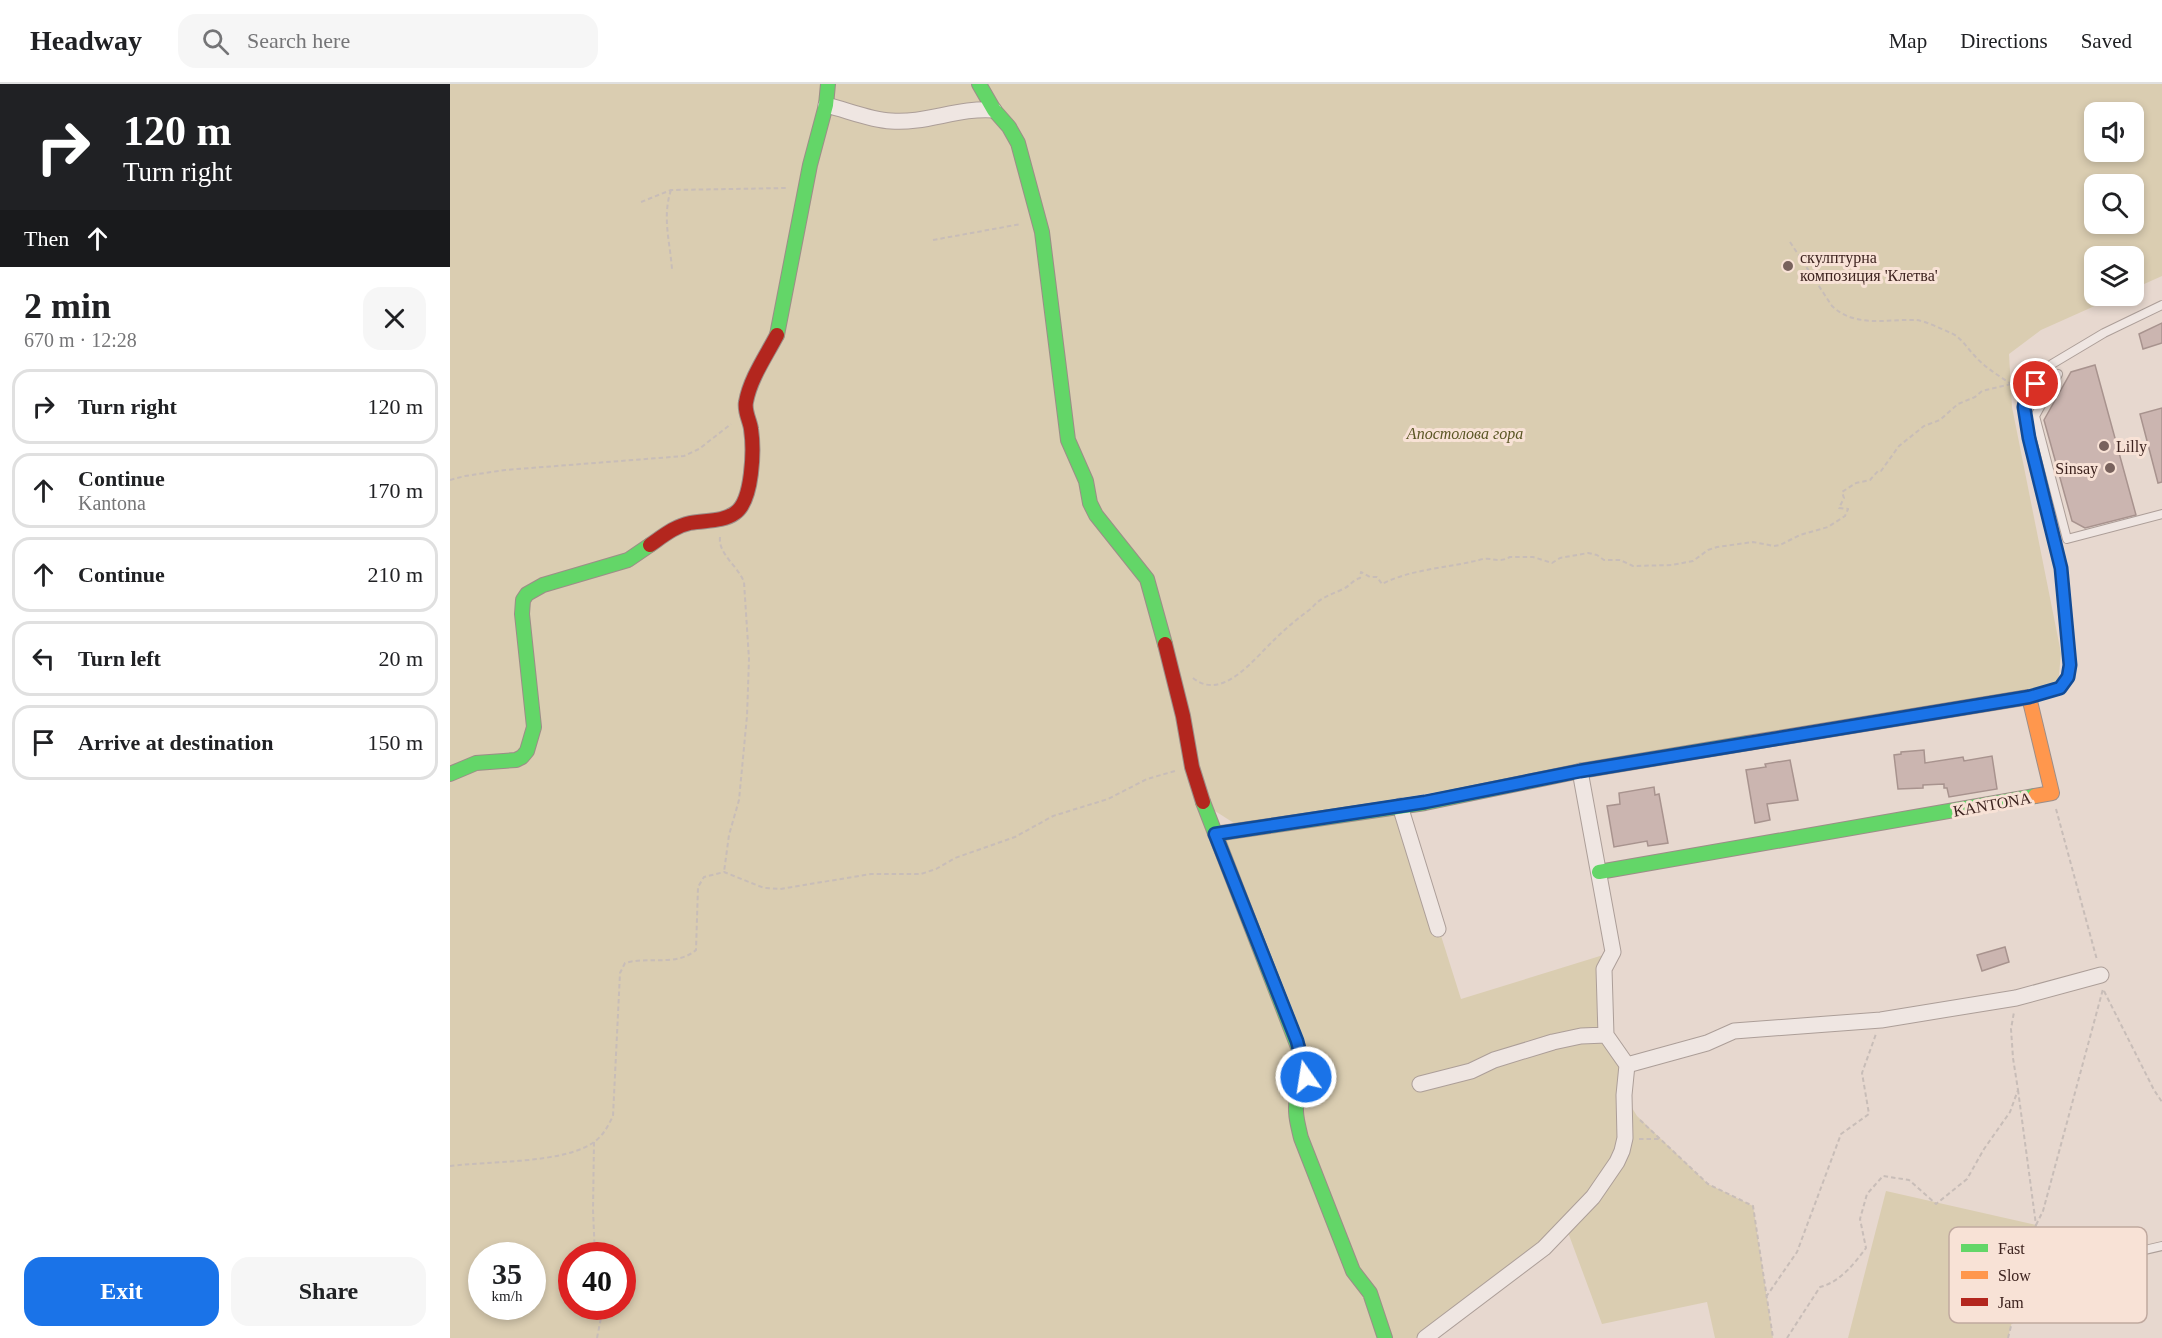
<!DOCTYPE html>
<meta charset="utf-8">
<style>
:root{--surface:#fff;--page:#f6f6f6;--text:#202124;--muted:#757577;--line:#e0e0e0;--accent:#1a73e8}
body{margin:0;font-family:Georgia,serif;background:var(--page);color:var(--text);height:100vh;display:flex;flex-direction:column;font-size:22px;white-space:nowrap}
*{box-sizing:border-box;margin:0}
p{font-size:20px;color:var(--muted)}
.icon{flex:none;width:33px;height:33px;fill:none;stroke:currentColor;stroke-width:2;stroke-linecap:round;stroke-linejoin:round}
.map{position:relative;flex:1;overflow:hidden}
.drawer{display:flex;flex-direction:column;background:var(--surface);width:450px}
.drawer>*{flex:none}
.hud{background:#202124;color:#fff;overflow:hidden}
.tools{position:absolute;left:1634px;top:18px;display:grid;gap:12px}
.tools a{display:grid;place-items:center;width:60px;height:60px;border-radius:12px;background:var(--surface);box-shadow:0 3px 9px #0003;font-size:30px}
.speed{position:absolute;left:18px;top:1158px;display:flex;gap:12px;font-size:30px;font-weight:700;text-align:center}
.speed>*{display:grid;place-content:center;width:78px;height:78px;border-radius:50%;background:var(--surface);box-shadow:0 3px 9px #0003;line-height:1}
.speed small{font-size:15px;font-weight:400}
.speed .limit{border:9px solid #d22;background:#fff;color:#111}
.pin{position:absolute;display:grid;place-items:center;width:51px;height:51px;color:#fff;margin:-26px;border:3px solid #fff;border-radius:50%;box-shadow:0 2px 6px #0007}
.me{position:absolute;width:66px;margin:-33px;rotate:347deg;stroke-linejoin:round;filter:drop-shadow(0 0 4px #0008)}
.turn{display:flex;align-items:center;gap:21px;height:126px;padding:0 24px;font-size:27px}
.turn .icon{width:78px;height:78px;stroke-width:2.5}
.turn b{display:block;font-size:42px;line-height:51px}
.then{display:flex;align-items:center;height:57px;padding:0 24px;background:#0003;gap:12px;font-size:22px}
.round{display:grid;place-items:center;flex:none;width:63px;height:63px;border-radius:18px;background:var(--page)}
.headline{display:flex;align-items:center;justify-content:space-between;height:102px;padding:0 24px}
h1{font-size:36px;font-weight:700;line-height:45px}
.button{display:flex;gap:12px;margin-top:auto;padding:12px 24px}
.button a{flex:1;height:69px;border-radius:18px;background:var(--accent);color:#fff;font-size:24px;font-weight:700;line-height:69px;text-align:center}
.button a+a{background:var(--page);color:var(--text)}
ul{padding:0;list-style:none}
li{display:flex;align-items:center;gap:18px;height:75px;margin:0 12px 9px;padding:0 12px;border:3px solid var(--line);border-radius:18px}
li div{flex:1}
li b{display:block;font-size:22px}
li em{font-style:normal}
header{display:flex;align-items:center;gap:36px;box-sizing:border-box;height:84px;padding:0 30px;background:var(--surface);border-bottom:2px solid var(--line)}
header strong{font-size:28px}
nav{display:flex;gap:33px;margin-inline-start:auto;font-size:21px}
.search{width:420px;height:54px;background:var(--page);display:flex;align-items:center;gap:15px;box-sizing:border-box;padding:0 21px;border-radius:18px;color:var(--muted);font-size:22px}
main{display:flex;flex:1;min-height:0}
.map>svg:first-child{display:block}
.green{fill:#dacdb1;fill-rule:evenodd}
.building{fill:#cbb5b0;stroke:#a8938e;stroke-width:1.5}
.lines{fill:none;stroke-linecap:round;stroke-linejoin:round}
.lane-casing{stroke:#ac9e98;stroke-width:10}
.street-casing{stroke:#ac9e98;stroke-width:17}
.fast-casing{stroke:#9c8d88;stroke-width:16}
.slow-casing{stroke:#9c8d88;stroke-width:16}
.jam-casing{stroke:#9c8d88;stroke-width:16}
.path{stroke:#c8bdb8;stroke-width:2;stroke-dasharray:4.5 3;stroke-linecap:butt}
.lane{stroke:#efe6e2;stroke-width:8}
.street{stroke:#efe6e2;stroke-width:15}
.fast{stroke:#63d668;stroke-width:14}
.slow{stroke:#ff974d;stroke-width:14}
.jam{stroke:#b3261e;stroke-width:14}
.route-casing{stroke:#114b97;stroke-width:15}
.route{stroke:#1a73e8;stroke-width:10}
.poi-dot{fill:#78625d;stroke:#f8e2d6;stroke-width:2}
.labels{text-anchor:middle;stroke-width:6;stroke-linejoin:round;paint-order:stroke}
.poi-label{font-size:16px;fill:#3d231f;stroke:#f8e2d6;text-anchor:start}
.park-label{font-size:16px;font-style:italic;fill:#5a5624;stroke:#f8e2d6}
.street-label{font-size:16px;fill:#3d231f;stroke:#f8e2d6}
.key{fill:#f8e2d6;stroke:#c0a99f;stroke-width:1.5}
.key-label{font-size:16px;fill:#3d231f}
</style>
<header>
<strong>Headway</strong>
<div class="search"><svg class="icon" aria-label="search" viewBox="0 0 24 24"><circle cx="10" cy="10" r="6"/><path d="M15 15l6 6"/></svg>Search here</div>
<nav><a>Map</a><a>Directions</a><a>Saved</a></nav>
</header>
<main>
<section class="drawer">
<div class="hud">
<div class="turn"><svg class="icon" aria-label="right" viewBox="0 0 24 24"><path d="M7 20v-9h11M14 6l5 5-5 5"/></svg><div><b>120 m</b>Turn right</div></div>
<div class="then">Then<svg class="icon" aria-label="ahead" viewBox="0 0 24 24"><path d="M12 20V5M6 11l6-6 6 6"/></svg></div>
</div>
<div class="headline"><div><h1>2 min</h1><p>670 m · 12:28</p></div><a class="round"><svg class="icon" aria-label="close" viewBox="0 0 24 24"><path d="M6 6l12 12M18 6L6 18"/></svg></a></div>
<ul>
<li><svg class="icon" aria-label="right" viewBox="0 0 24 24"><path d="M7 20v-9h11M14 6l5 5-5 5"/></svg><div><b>Turn right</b></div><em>120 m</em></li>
<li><svg class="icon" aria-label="ahead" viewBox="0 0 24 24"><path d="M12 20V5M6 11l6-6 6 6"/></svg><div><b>Continue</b><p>Kantona</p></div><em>170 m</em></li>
<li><svg class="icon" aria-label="ahead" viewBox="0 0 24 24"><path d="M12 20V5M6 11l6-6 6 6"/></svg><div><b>Continue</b></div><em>210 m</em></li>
<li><svg class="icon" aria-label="left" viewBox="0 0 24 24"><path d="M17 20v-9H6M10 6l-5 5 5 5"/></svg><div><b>Turn left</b></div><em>20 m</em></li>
<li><svg class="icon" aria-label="arrive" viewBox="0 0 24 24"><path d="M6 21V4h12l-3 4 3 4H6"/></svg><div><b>Arrive at destination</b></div><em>150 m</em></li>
</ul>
<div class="button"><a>Exit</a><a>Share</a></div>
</section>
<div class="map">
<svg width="1712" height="1254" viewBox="0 0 1712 1254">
<rect width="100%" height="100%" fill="#e7d8cf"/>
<path class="green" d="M0,0H1712V192L1683,205V172H1644V212H1667L1591,246L1559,270L1562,323L1611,569L1608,601L1585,610L787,741L754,720L765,750L950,722L1011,915L1163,868L1154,885L1156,950L1177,981L1174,1011L1187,1032L1258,1100L1303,1122L1323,1254H1265L1257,1218L1152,1240L1116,1143L975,1254H0ZM1644,28H1683V68H1644ZM1644,100H1683V140H1644ZM32,1172H82V1222H32ZM122,1172H172V1222H122Z
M1436,1107L1586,1141L1558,1254H1398Z"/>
<path class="building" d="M1712,239V259L1693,265L1689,250Z
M1645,281L1686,431L1635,444L1622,437L1594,336L1621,288Z
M1712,324V398L1708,399L1690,330Z
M1474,666L1475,679L1513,673L1514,677L1542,672L1547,705L1499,713L1497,704H1494V700L1473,701V704L1448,705L1444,671L1451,670V668Z
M1340,676L1348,716L1317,720L1320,736L1305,739L1296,686L1316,683L1315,680Z
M1204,703L1205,711L1209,710L1218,759L1198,762L1197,757L1164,763L1157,722L1170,720L1169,709Z
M1555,863L1559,878L1532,887L1527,871Z"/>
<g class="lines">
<defs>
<path id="lane" d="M1608,290L1585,332L1617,455L1712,430
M1581,613C1604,606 1615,608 1620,581L1611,484L1579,354L1574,323L1577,308L1602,280L1654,249L1712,221
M1572,1201L1596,1189L1712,1162"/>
<path id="street" d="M376,21C397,26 420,36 441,37C475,40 509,23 544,26
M1130,687L1163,868L1154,885L1156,951
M950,722L988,845
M1177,981L1257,959L1284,947L1431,936L1566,914L1651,891
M970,1000L1021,987L1044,976L1103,958L1131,952L1156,951L1177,981L1174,1011L1175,1054L1172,1067L1167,1078L1143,1113L1094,1164L975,1254"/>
<path id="fast" d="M529,0L544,26L559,43L568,59L592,148L618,356L636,397L640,419L646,431L697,495L715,560
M327,251L360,81L376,21L378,0
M0,690L26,679L66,676L72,673L77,667L84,643L72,530L73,516L77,510L93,501L178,476L200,461
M753,718L853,976C857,1000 851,994 847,1014C844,1028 848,1041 851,1054L903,1187L920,1209L935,1254
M765,750L975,719L1130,687L1298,659
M1149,788L1585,712"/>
<path id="slow" d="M1298,659L1579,613L1602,709L1585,712"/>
<path id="jam" d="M200,461C213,452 225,442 240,439C255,436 273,438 285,429C303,417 304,365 301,345C300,337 294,327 296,318C300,295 316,272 327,251
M715,560L733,632L742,683L753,718"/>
</defs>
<use href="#lane" class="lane-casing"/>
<use href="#street" class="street-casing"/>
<use href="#fast" class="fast-casing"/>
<use href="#slow" class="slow-casing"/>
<use href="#jam" class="jam-casing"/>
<path class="path" d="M221,106C212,133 220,158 222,185
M191,118L221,106L338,104
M483,156L571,140
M1340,158L1382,222C1405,244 1437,235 1466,236C1476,237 1491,245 1501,249C1512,254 1516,263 1524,271C1534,283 1548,291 1561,300
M0,396L15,392L55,386L234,372L249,365L281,340
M270,453C268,470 288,482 294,498L299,575L297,632L289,716L279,751L274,788
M743,594C772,618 804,575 823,557C835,545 848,534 862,524C870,513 881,511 893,505C900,502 903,496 910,494L911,488L920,493H927L932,500C961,485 998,484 1029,476C1042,472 1047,480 1060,473H1083L1102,479L1110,474L1138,469L1147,471L1154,476H1170L1183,482L1222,481L1243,477L1258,466L1267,463L1303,458L1324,462L1330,461L1350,451L1378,443L1395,432L1398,425L1389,424L1394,414L1392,408L1406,399L1420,396L1428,387H1431L1449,362L1474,342L1490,336L1508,320L1525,313L1532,307L1561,300L1566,303
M1606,725L1647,876
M1654,907L1704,1006L1712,1018
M1568,1006L1586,1141L1575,1187
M1190,1036L1258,1100L1303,1122L1323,1254
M1189,1055H1210
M144,1058L143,1126L145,1172
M0,1082C37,1077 114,1080 144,1058C153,1052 158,1042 163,1032L170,889L175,879C198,872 226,883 246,866L248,803L254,793L274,788L314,804L330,805L421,790H471L486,785L505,774L565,753L603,732L658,715L697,695L725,687
M1586,1141L1593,1127L1653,905
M1316,1213L1347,1168L1391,1050L1419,1030L1412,989L1426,950
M147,1254L151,1234V1222
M1337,1254L1370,1203C1390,1198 1404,1180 1416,1164L1410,1135L1417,1110L1433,1092L1459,1096L1486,1120L1517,1095L1534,1065L1560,1028L1568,1006L1563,974L1561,945L1564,928
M1558,1254L1569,1210"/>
<use href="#lane" class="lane"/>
<use href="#street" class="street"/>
<use href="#fast" class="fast"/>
<use href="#slow" class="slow"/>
<use href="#jam" class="jam"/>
</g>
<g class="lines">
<defs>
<path id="route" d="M856,993L847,957L765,750L975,718L1130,687L1579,613L1610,604L1618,593L1620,581L1611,484L1579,354L1574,323L1577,308L1586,300"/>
</defs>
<use href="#route" class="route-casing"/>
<use href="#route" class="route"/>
</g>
<g class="poi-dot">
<circle cx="1338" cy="182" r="6"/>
<circle cx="1654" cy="362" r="6"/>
<circle cx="1660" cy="384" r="6"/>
</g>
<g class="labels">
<g class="poi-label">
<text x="1350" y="179">скулптурна<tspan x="1350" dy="18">композиция 'Клетва'</tspan></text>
<text x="1666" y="368">Lilly</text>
<text x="1648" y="390" text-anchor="end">Sinsay</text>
</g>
<g class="park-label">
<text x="1015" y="355">Апостолова гора</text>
</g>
<g class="street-label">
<text transform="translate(1542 720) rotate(-10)" y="6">KANTONA</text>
</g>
</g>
<rect x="1499" y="1143" width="198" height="96" rx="9" class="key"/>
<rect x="1511" y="1160" width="27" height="8" fill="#63d668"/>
<rect x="1511" y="1187" width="27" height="8" fill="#ff974d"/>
<rect x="1511" y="1214" width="27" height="8" fill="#b3261e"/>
<g class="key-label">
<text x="1548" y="1170">Fast</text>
<text x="1548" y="1197">Slow</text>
<text x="1548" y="1224">Jam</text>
</g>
</svg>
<div class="tools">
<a><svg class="icon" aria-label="sound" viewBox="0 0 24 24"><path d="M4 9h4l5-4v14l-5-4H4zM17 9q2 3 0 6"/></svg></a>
<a><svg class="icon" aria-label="search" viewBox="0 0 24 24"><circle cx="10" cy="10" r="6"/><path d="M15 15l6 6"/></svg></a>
<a><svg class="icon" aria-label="layers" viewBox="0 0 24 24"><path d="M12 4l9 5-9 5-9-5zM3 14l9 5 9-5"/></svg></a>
</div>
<div class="speed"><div>35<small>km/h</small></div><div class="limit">40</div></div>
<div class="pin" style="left:1586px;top:300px;background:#d93025"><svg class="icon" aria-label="arrive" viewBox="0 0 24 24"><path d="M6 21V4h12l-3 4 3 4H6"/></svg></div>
<svg class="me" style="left:856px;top:993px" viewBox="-20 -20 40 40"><circle r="17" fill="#1a73e8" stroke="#fff" stroke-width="3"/><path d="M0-11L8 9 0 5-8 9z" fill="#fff"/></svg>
</div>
</main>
